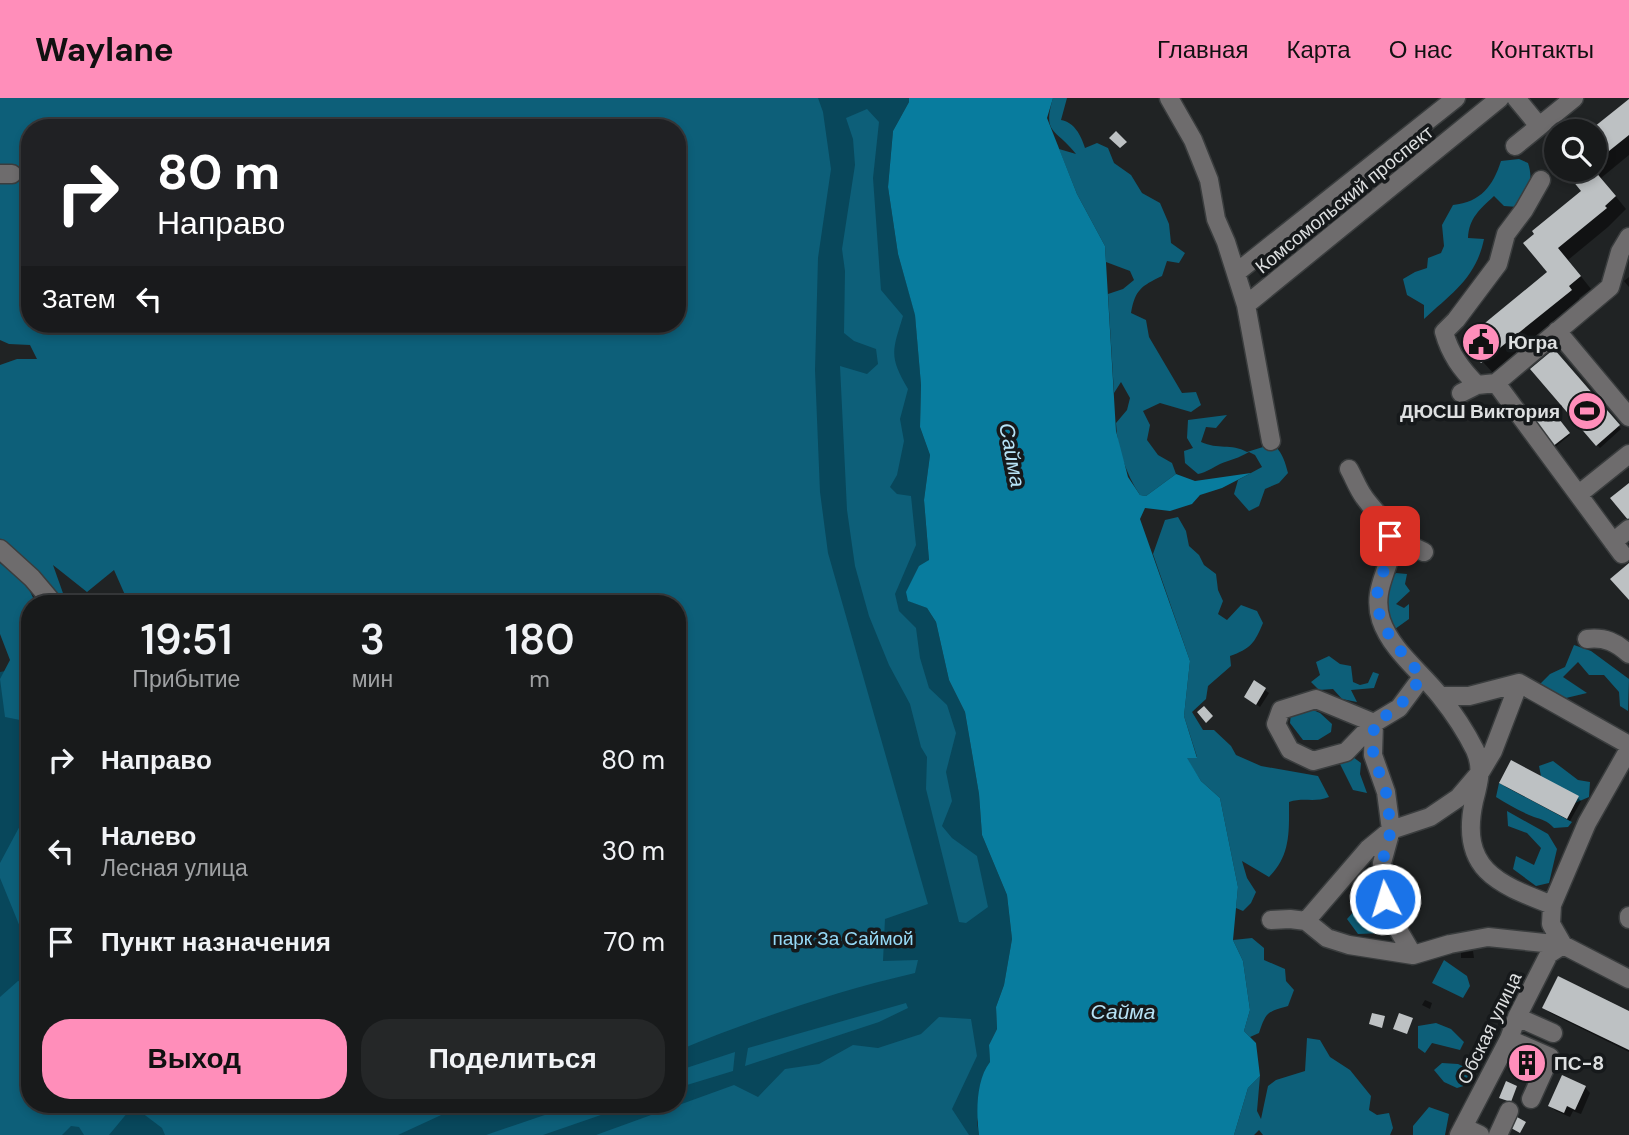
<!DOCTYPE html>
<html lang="ru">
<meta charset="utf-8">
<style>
:root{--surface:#181a1b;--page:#252728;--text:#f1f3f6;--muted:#9fa1a3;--line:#36383a;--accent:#ff8eba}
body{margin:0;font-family:"DM Sans",sans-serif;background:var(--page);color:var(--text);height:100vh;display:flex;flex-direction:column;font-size:26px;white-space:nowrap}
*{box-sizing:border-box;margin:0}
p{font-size:23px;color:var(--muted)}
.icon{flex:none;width:38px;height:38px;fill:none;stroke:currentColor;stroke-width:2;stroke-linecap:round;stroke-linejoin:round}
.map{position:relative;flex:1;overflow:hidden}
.sheet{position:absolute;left:21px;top:497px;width:665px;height:518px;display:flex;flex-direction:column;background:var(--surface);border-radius:28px;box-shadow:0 4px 10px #0003,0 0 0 2px var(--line)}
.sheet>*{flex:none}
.guide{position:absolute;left:21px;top:21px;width:665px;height:214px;border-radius:28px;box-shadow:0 4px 10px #0003,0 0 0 2px var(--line);background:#202124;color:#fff;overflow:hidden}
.buttons{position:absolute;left:1544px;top:21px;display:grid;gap:14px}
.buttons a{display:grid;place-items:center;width:63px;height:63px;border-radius:50%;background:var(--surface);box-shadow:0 4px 10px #0003,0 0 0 2px var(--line);font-size:35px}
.pin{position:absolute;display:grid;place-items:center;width:60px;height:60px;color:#fff;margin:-30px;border-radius:14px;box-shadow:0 4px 10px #0006}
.me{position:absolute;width:77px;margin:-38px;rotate:355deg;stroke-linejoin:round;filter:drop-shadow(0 0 5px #0008)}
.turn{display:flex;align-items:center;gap:24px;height:147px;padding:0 21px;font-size:32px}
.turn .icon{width:91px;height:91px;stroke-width:2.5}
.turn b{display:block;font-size:49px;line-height:60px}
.then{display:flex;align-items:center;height:66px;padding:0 21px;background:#0003;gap:14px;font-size:26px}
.eta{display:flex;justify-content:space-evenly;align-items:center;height:119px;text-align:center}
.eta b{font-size:42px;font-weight:600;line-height:49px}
.button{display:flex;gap:14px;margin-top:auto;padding:14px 21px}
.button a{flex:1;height:80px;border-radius:28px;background:var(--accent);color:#111;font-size:28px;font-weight:600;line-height:80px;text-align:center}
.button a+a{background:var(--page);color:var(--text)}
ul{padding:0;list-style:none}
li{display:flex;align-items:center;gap:21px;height:91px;padding:0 21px}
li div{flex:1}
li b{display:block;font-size:26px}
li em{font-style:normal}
header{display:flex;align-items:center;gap:42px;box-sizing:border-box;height:98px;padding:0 35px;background:var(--accent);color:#111}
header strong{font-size:33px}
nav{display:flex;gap:38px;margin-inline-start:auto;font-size:24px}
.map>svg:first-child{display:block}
.green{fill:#08475b}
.forest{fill:#0d5f79;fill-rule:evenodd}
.water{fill:#087c9e}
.shadow{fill:#0007}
.building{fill:#bdc1c3}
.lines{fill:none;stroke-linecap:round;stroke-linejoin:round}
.minor-casing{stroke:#3a3d3e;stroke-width:21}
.minor{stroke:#6e6c6d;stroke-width:18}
.route{stroke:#1a73e8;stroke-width:12;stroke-dasharray:0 21.6}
.labels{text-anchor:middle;stroke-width:7;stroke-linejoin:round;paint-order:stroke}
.street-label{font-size:19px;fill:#dddfe0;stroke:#16191b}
.poi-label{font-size:19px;font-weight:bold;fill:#dddfe0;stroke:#16191b;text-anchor:start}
.park-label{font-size:19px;fill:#96daf7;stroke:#16191b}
.water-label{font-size:21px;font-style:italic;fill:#b7e3f6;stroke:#16191b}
</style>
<header>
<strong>Waylane</strong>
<nav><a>Главная</a><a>Карта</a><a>О нас</a><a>Контакты</a></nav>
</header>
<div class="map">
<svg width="1629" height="1037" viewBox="0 0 1629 1037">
<rect width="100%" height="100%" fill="#202324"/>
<path class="green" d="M92,0H909V4L893,33L888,89L898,156L915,216L921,287L920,329L930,357L924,402L929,462L909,503L927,510L936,524L949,582L965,614L979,696L982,737L1007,797L1012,841L1004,887L996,909L997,931L989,947L990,964L977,1024L979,1037H0V574L30,568V1006H677V30Z"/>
<path class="forest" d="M0,0H818L823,14L831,71L818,160L815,272L820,394L828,455L928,806L885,821L883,863L918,862L915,875C833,894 755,921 677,953V506H129L114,472L87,494L53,467L64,498L53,500L0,446V267L17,261H37L30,247L9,246L0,242ZM30,30H677V226H30Z
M1053,0H1067L1061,22C1074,24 1081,37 1085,50L1097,45L1108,50L1114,65L1131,77L1142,95L1160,105L1169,126L1171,145L1185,155L1179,165L1167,163L1162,178C1141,188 1135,192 1131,215L1146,222L1149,239L1182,295L1196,294L1201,307L1191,314L1160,305L1143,313L1150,327L1147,342L1158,357L1172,365L1176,376L1146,398L1140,397C1126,376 1117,350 1116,325L1127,312L1130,300L1121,284L1114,295L1108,196L1123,191L1134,182L1130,173L1106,164L1105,148L1077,96L1059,51L1076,56C1056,30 1042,37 1053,0Z
M867,11L879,24L873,80L881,192L903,218C892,254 889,258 908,291L900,321L904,343L897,377L890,389L897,396L911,398L916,447L895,496L899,513L916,530L920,560L929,590L947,607L956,635L946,674L952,703L942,728L952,740L977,758L988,809L966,825L959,824L926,691L927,659L921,649L910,606L889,567L869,518L855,468L847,412L840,268L867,276L878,266L876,251L854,243L844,235L845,173L842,151L855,67L853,41L846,20Z
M1519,61L1528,65C1534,83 1528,93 1518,109L1504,108L1494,98C1480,111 1469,120 1468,140L1484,141C1476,180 1452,195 1424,221V207L1407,197L1403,181L1415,174L1427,170L1428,160L1441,155L1444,148L1442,127L1453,107C1481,104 1493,88 1501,63Z
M1227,317L1216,330L1206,329L1201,344C1218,352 1231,345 1247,354L1263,349L1275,348C1283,356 1285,364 1288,375L1279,385L1265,391L1259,408L1249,413L1234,396L1238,382L1262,369L1255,357L1249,354C1239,360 1230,362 1220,366C1212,370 1207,374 1198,376L1185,365L1184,353L1193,350L1187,340L1188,322Z
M1178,419L1186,433L1189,448L1199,457L1204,467L1216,476L1218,492L1223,503L1218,516L1227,522L1241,507L1257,513L1263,525C1255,545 1250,551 1230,558L1231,568L1208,588L1206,601L1192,614L1203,632H1214L1231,648L1236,657L1261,668L1318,678L1329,699C1314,705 1304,699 1289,704C1289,733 1291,757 1269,779L1242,763L1247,780L1256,794L1251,805L1243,813L1236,810L1238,789L1220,700L1201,683L1186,660L1197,659L1184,618L1190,563L1153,456L1165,422Z
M0,465L27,487L36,506H30V624L5,619L0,581L10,562L0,536Z
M1396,475L1407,476L1405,486L1410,493L1396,506L1404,510L1409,506V521L1395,531L1382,516L1388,505L1387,484Z
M1574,547L1591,553L1629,581L1628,613L1620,608L1619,594L1604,577H1589L1578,564L1563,579L1587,595L1566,600L1539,587L1550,576L1565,569Z
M1329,558L1340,566L1351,568L1353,584L1360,587L1368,585L1373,574L1379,576L1374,590L1351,592L1357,604L1342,601L1333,591L1319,592L1311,584L1320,577L1316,564Z
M1306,609L1320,615L1332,626L1331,634L1318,642H1303L1290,625L1291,615Z
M1349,656L1361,665L1360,676L1367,695L1353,692L1340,666Z
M1553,663L1578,682L1590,684L1589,699L1575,705L1541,678L1539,668Z
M1499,685L1572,724L1568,729L1554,730C1546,722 1543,722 1534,719C1521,714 1507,706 1496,699Z
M30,709V876L22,862L29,851L0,780V765Z
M1507,713L1548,736L1557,751L1549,785L1536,788L1513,771L1516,758L1534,767L1541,750L1527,735L1508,728Z
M1357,810L1371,818L1382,835L1358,836L1347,821Z
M1252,840L1264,850V862L1285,871L1286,883L1294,892L1288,908C1267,914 1266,914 1259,935L1250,939L1244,933L1250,912L1243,863L1233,842Z
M1444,862L1467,878L1470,888L1463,900L1432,885Z
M18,883L30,886V1006H465L398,1037H165L162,1030L133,1008L109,1037H84L79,1029L71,1028L62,1037H0V899Z
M906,905L908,910L879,924L745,968L748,950Z
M939,919L971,921L977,958L952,1011L969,1037H596L734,987L758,999L785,971L819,966L853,947L878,950L921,936Z
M1436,925L1451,931L1464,944L1460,952L1432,945L1425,955L1418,950V928Z
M1307,940L1320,942L1330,959L1350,972L1371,998L1369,1012L1377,1017L1389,1015L1393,1030L1390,1037H1263L1259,1032L1254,1037H1234L1248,990L1260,978L1257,1013L1261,1021L1268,988L1276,982L1305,973Z
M735,954L733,973L677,990V973Z
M1442,965L1458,966L1473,973L1470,986L1457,990L1444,984L1434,972Z
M577,1006H625L624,1009L543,1037H486Z
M1429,1009L1449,1016L1445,1037H1413V1028Z"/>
<path class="water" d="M909,0H1053L1047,20L1077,96L1105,148L1116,333L1128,379L1140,397L1146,398L1176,376L1195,383L1251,375L1222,390L1200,397L1192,406L1170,413L1145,410L1140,421L1190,563L1184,618L1197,660H1187L1201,683L1220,700L1238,789L1233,842L1243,863L1250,912L1244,933L1256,945L1260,978L1248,990L1234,1037H979C976,1014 976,982 990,964L989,947L997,931L996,909L1004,887L1012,841L1007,797L982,737L979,696L965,614L949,582L936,524L927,510L908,503L906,494L919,468L929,462L924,402L930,357L920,329L921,287L915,217L898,156L888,89L893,33L909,4Z"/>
<path class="shadow" d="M1629,3V57L1601,80L1626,111L1608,129L1568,162L1591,191L1579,200L1582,204L1493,275L1465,244L1550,175L1526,145L1584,93L1566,72H1594V33H1592Z
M1629,179V189L1624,183Z
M1554,253L1621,331L1600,350L1532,272Z
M1552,314L1570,337L1555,349L1537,326Z
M1255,585L1269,595L1260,609L1246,599Z
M1504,688L1578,700L1581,703L1570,723Z
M1473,853L1474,860H1461V855Z
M1425,902L1432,905L1430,911L1422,907Z
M1544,909L1629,915V954L1550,915Z
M1585,989L1590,995L1581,1016L1573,1013L1570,1019L1556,1013L1550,1008Z"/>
<path class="building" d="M1629,1V37L1594,65V33H1589Z
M1116,33L1127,44L1120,50L1109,40Z
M1564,72H1594L1616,98L1605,108L1607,110L1558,150L1581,178L1569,188L1572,192L1481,265L1463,243L1547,174L1523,145L1534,136L1532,133L1581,93Z
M1554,251L1620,327L1596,348L1530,271Z
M1552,312L1570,335L1552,349L1534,325Z
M1629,385V423L1610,400Z
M1629,465V502L1610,481Z
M1254,582L1266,590L1256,607L1244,599Z
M1204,608L1213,618L1206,625L1197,614Z
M1511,662L1579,698L1567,721L1499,685Z
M1558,878L1629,913V952L1542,910Z
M1372,915L1385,918L1382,930L1369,926Z
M1399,915L1413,920L1407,936L1393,931Z
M1523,956L1536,961L1530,975L1518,970Z
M1562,977L1586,988L1575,1012L1567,1008L1564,1015L1548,1008Z
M1506,983L1517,988L1511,1004L1499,1000Z
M1517,1019L1526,1024L1520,1035L1511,1030Z"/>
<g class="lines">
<defs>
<path id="minor" d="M1169,0L1193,42L1209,82L1216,121L1226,144L1246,207L1271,343
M1516,0L1539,28
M1515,48L1574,0
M0,76H12
M1541,82L1524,112L1506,136L1498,166L1456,222L1444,234C1450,256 1461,271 1477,287L1496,285L1610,189L1620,154L1629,139
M1236,175L1456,0
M1246,207L1500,0
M1557,233L1629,319
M1496,285L1622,456
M1461,295L1477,287
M1349,371C1354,380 1358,391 1364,399C1373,412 1387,423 1390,439C1396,467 1370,487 1381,522C1391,552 1421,574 1440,598C1452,613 1466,634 1475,652C1483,670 1479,684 1474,703C1459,772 1498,786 1552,807
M1579,396L1629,356
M1390,438L1424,454
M1613,444L1629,431
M0,451L32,480L54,506
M1587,541C1605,539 1616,544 1629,556
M1440,598H1469L1519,585L1629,647
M1629,818V821
M1271,822L1290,821L1306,823L1327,840L1349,847L1413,857L1450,846L1488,839L1563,847L1629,881
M1306,823L1368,751L1391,732L1430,719L1458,700L1481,673L1493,653L1519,585
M1563,847L1551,826L1552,807L1587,725L1629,651
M1413,857L1396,828L1385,801L1382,765L1391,732L1386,694L1373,657L1374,625L1316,601L1281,612L1276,626L1290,652L1313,663L1346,654L1374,625L1399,610L1422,579
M1517,919L1553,935
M1509,941L1550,959L1531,1001
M1463,1029L1480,1037
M1459,1037L1509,941L1517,919L1549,856L1563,847
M1498,1037L1509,1013"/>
</defs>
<use href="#minor" class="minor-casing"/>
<use href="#minor" class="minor"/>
</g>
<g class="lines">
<path class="route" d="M1385,801L1382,765L1391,732L1386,694L1373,657L1374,625L1398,610L1422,579C1402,553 1369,524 1379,487C1384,470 1391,456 1390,438"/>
</g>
<defs>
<symbol id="civic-disc" viewBox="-11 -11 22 22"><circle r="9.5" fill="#ff8eba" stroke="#16191b"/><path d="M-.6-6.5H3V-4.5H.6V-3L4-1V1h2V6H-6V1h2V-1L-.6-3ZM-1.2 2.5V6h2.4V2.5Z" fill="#111"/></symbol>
<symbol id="stadium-disc" viewBox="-11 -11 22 22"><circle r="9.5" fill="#ff8eba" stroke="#16191b"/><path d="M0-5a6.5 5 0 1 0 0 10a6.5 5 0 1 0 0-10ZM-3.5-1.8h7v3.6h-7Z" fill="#111"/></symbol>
<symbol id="building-disc" viewBox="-11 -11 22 22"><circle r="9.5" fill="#ff8eba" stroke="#16191b"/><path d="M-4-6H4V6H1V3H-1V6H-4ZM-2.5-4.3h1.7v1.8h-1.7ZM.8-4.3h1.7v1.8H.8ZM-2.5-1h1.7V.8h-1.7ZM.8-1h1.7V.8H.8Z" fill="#111"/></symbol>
</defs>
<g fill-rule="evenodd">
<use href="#civic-disc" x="1459" y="222" width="44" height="44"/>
<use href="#stadium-disc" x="1565" y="291" width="44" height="44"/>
<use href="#building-disc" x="1505" y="943" width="44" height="44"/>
</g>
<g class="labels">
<g class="street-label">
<text transform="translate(1344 101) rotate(-39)" y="7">Комсомольский проспект</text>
<text transform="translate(1489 930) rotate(-64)" y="7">Обская улица</text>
</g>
<g class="poi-label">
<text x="1508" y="251">Югра</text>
<text x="1560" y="320" text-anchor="end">ДЮСШ Виктория</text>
<text x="1554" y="972">ПС-8</text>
</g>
<g class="park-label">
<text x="843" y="847">парк За Саймой</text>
</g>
<g class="water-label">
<text transform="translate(1012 357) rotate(79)" y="7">Сайма</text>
<text x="1123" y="921">Сайма</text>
</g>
</g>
</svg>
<div class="buttons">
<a><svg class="icon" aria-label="search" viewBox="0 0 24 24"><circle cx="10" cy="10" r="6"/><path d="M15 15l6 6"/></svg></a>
</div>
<div class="pin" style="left:1390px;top:438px;background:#d93025"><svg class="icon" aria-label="arrive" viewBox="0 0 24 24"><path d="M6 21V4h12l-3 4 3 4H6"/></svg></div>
<svg class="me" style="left:1385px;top:801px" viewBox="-20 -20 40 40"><circle r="17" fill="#1a73e8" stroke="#fff" stroke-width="3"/><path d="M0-11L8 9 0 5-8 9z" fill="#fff"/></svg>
<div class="guide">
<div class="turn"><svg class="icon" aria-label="right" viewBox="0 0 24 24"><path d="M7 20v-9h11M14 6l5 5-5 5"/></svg><div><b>80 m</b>Направо</div></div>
<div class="then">Затем<svg class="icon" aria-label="left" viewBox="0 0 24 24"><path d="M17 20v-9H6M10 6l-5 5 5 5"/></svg></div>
</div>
<section class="sheet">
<div class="eta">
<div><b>19:51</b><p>Прибытие</p></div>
<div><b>3</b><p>мин</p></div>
<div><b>180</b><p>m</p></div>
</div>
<ul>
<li><svg class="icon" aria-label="right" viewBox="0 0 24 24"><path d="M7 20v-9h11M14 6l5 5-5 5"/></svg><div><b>Направо</b></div><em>80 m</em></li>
<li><svg class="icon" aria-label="left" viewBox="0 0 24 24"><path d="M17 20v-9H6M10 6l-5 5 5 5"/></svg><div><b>Налево</b><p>Лесная улица</p></div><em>30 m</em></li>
<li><svg class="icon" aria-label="arrive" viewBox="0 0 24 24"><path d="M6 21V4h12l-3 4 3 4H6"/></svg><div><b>Пункт назначения</b></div><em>70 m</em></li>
</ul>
<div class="button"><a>Выход</a><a>Поделиться</a></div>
</section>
</div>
